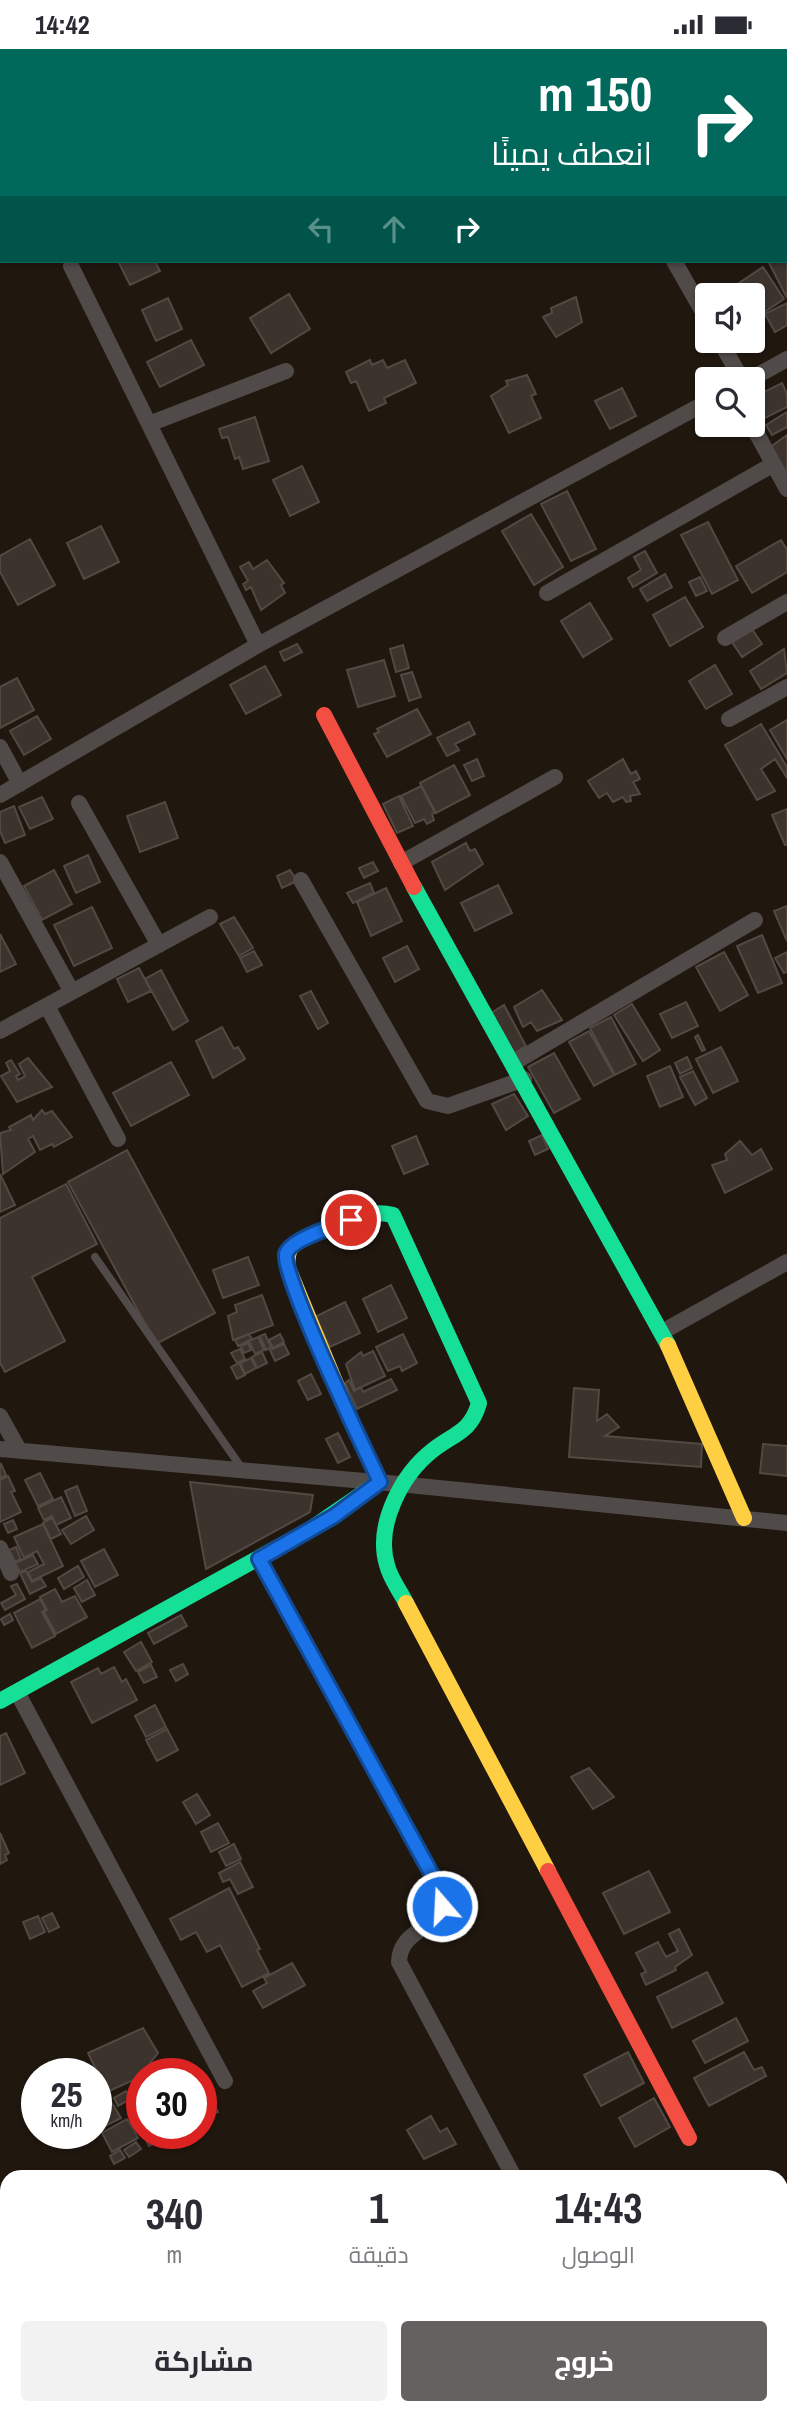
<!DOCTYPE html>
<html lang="ar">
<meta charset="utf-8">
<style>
:root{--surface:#fff;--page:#f2f2f3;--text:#2b2b33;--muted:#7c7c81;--accent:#666161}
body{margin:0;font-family:"Archivo Narrow",Cairo,sans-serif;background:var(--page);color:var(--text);direction:rtl;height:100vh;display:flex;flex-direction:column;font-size:26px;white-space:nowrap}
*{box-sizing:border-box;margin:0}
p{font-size:23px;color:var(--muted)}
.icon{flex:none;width:38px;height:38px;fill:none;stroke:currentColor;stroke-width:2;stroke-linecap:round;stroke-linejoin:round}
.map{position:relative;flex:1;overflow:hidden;direction:ltr}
.sheet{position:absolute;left:0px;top:2121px;width:788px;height:245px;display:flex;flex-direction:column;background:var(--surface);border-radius:21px 21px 0 0;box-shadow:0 2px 5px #0004;direction:rtl}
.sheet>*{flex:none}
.banner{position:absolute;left:0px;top:0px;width:788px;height:214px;box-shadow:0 2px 5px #0004;direction:rtl;background:#00695c;color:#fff;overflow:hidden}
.controls{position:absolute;left:695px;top:234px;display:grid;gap:14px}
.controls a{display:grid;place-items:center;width:70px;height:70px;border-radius:7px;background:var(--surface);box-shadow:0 2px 5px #0004;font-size:35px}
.speed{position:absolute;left:21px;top:2009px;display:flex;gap:14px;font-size:35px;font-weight:700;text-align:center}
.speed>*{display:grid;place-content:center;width:91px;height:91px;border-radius:50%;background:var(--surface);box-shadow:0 2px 5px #0004;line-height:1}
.speed small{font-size:18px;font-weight:400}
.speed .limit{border:10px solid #d22;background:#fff;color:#111}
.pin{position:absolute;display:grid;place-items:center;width:60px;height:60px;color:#fff;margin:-30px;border:4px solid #fff;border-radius:50%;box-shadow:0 2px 7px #0007}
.me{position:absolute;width:77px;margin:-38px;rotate:341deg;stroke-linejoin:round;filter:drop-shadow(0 0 5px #0008)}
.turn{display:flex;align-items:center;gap:24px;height:147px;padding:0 21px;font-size:32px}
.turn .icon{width:91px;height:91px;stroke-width:2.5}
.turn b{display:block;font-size:49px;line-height:60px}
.lanes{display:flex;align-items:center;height:66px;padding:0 21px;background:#0003;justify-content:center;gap:35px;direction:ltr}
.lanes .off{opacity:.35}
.eta{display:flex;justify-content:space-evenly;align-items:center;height:119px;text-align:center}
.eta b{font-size:42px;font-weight:700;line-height:49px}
.primary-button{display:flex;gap:14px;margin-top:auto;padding:14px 21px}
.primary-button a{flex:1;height:80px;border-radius:7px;background:var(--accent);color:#fff;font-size:28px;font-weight:700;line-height:80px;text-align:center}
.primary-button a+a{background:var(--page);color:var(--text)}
.status{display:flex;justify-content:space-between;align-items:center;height:49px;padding:0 35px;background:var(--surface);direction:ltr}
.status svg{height:19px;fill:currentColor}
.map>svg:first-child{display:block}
.building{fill:#3c332d;stroke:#524943;stroke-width:2}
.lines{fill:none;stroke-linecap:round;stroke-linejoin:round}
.lane{stroke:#504a48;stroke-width:8}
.street{stroke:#504a48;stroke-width:16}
.fast{stroke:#16e098;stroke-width:16}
.slow{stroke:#ffcf43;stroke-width:16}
.jam{stroke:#f24e42;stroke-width:16}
.route-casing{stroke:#114b97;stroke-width:18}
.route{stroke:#1a73e8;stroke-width:12}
</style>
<div class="status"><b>14:42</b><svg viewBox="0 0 49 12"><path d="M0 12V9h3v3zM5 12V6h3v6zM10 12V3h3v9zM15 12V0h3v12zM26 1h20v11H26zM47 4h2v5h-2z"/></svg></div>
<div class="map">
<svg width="787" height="2366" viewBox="0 0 787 2366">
<rect width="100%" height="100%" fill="#20170f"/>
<path class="building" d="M786,210L787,213V249L768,212Z
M118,212H155L160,222L130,236Z
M763,218L784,250L757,268L752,261V247H743L736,236Z
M289,245L310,280L271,304L250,269Z
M576,248L582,273L556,288L543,268L552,264L551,259Z
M168,249L182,280L156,292L142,261Z
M787,254V276L775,283L765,265Z
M191,291L204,316L160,338L147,313Z
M370,311L372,316L383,311L387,319L405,311L416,334L384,349L386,354L369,362L356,332L351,334L346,323Z
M527,326L536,345L531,347L541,369L509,384L491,347L508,336L506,332Z
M782,334L787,345V358L759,372L752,359V349Z
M622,339L636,367L610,380L595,352Z
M787,363V378L772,386L766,376Z
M255,368L269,412L243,420L239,408L235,410L228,388L222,389L219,380Z
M787,386V424L769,399Z
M302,417L319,453L290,467L273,431Z
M567,442L596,500L571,512L541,455Z
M531,465L563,518L534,536L502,482Z
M708,473L738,531L712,545L681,486Z
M101,477L119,513L84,530L67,494Z
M30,490L55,536L18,556L0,523V507Z
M781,491L787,501V523L752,544L736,517Z
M645,502L657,524L633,538L628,529L641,521L634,508Z
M267,511L284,534L281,536L285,544L261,561L251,538L246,541L243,535L248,532L240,518L249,513L253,520Z
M665,525L672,538L647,552L640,540Z
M700,528L707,542L696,547L689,533Z
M685,548L703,578L670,597L653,566Z
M590,554L612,590L583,608L561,572Z
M752,580L762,595L742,608L732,593Z
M297,595L302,603L284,612L280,603Z
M403,596L409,619L396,623L390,600Z
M784,600L787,624L761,640L750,622Z
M384,611L395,647L358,658L347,621Z
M715,616L732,645L706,660L689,632Z
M265,617L281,646L246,665L230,636Z
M412,623L421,648L409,652L401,626Z
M17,629L34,661L0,679V638Z
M417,660L431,685L387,708L374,685L379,683L377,680Z
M37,667L51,690L24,706L10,682Z
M787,671V710L770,681Z
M469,673L475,685L455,695L459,701L447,707L437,689Z
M761,675L787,718V729L775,710L761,720L775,742L757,751L725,696Z
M477,710L484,727L472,732L464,716Z
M623,710L631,725L636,722L640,730L633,733L640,745L630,747L631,752L626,753L623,748L613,753L607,744L599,749L588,732Z
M454,716L470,746L436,764L420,734Z
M421,737L435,764L432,765L434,771L427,775L424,770L415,774L401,747Z
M399,747L413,777L397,784L383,755Z
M42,748L53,770L30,780L19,758Z
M165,753L178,789L140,803L127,767Z
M14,757L25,786L5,794L0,782V763Z
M787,760V796H785L772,766Z
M466,794L470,802L475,800L483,815L445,841L432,813Z
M88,806L100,833L76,844L64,817Z
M373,813L378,822L364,829L359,819Z
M54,821L72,855L42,871L24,837Z
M290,821L297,832L282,839L277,827Z
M370,834L374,844L353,854L347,844Z
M498,836L512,864L475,882L461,854Z
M386,839L402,872L371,887L357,853Z
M787,857V892L774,862Z
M92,858L112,899L74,917L54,876Z
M234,868L253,899L239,907L220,875Z
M0,885L16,915L0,923Z
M762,886L782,934L758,944L737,897Z
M407,897L419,920L395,933L383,909Z
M254,902L262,916L247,923L240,909Z
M724,903L748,946L720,962L696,918Z
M787,903V923L784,924L775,909Z
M139,919L151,942L128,953L117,930Z
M161,921L188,972L173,981L145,930Z
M542,941L562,971L537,982L531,973L523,978L514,958Z
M311,942L328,974L318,980L300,947Z
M686,953L698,977L672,989L660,965Z
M632,955L660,1001L643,1012L614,966Z
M504,956L526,997L514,1004L491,964Z
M611,968L636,1015L615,1026L590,979Z
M222,978L234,1000L238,998L245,1010L213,1029L196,992Z
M589,982L614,1026L594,1037L569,993Z
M698,986L705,1001L702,1002L695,988Z
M721,998L738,1032L713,1044L696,1010Z
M554,1004L580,1050L554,1064L528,1018Z
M687,1008L692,1019L680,1025L675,1014Z
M28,1009L52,1038L17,1053L1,1027L10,1022L6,1014L11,1011L20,1025L16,1027L18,1031L25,1027L19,1015Z
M171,1013L189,1046L131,1077L113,1044Z
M670,1017L683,1048L660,1058L647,1027Z
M693,1022L707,1049L695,1056L680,1028Z
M514,1045L528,1067L506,1081L492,1055Z
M42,1061L45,1065L52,1062L72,1088L54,1098L52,1095L40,1101L33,1087L28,1090L35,1103L3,1125L0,1084L11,1081L9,1078L31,1066L33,1071Z
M542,1086L548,1100L535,1106L529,1092Z
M416,1087L428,1115L404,1125L392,1097Z
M740,1092L752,1106L761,1100L772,1120L725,1144L712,1116L727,1111L725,1105Z
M127,1101L215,1264L156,1295L68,1133Z
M0,1125L15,1156L0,1163Z
M66,1135L97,1195L32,1228L65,1292L5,1323L0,1314V1169Z
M248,1208L259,1236L223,1249L213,1221Z
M391,1236L407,1269L378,1283L363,1250Z
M262,1246L273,1276L233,1291L228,1267L237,1263L235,1256Z
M345,1253L360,1284L330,1298L315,1268Z
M249,1285L252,1290L238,1297L235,1291Z
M265,1285L271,1298L266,1301L260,1287Z
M280,1285L284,1293L273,1299L269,1291Z
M403,1285L417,1314L402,1322L400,1317L388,1322L376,1298Z
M258,1288L264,1301L255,1305L249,1292Z
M248,1294L251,1301L244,1304L241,1297Z
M284,1295L289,1305L275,1312L270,1301Z
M240,1300L245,1310L237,1314L231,1304Z
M373,1302L385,1327L355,1341L346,1315L361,1303L363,1307Z
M262,1303L267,1314L257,1319L252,1308Z
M251,1309L256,1319L245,1325L240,1314Z
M239,1314L245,1326L237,1330L231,1318Z
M311,1325L321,1345L308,1351L298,1332Z
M391,1330L397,1341L357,1360L345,1334L349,1331L354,1342L361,1338L363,1343Z
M574,1339L599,1341L597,1372L607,1365L619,1378L605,1387L702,1395L701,1418L569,1408Z
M338,1384L350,1408L338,1414L326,1390Z
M763,1395L787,1397V1427L760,1424Z
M1,1415L6,1426L0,1429V1416Z
M40,1424L53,1450L38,1457L25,1431Z
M8,1427L15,1442L11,1443L21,1463L0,1473V1431Z
M190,1433L313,1446L310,1463L206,1520Z
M77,1437L87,1462L75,1467L65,1442Z
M61,1448L71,1469L56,1476L52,1467L44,1471L38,1459Z
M86,1467L94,1481L71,1495L62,1481Z
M52,1469L61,1485L51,1490L43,1474Z
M13,1471L17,1480L8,1484L4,1475Z
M43,1475L63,1517L32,1532L28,1523L44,1515L37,1502L24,1509L14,1488Z
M16,1498L21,1510L15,1513L9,1501Z
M104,1500L118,1526L95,1538L81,1512Z
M33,1506L38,1515L20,1523L15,1514Z
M78,1517L84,1528L64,1540L58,1529Z
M26,1522L32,1533L41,1529L46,1537L30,1545L20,1524Z
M87,1531L95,1546L82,1553L74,1539Z
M17,1535L25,1550L5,1561L1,1554L16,1546L11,1537Z
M55,1540L62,1553L75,1547L87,1568L56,1585L44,1563L47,1561L40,1548Z
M40,1550L46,1561L42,1563L55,1587L32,1599L14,1564Z
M10,1565L13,1571L4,1576L1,1570Z
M181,1566L187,1577L154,1595L148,1584Z
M141,1593L152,1613L136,1622L124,1603Z
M183,1615L188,1625L176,1632L170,1621Z
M151,1616L157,1628L144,1634L138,1623Z
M114,1618L122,1633L126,1630L137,1651L92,1674L71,1633L98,1619L101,1625Z
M155,1656L166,1678L146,1688L135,1667Z
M167,1680L178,1701L157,1712L146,1691Z
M6,1684L25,1724L0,1736V1687Z
M589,1719L614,1748L593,1760L571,1728Z
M197,1745L210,1766L196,1775L183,1753Z
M218,1774L229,1794L211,1803L201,1783Z
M0,1784L9,1804L5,1806L7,1811L0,1815Z
M234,1795L241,1810L226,1817L219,1803Z
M240,1813L253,1838L238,1845L230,1830L223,1833L219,1824Z
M649,1822L670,1863L624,1885L603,1844Z
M229,1839L260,1900L257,1901L269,1924L242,1938L220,1896L207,1903L196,1883L181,1891L170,1870Z
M52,1864L59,1878L49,1883L42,1869Z
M38,1867L45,1883L30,1890L23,1873Z
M679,1880L692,1906L675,1918L676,1921L646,1936L641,1925L646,1923L636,1904L658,1893L666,1908L678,1902L669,1885Z
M292,1914L305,1936L263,1959L253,1942L267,1934L264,1929Z
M707,1923L723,1954L672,1979L657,1948Z
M736,1969L748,1992L705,2014L693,1992Z
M143,1979L158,2004L138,2029L107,2043L88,2004Z
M628,2003L644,2034L601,2057L584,2026Z
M744,2003L754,2021L762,2018L766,2027L709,2057L694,2029Z
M189,2018L193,2025H177Z
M126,2042L131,2050L118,2057L114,2049Z
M208,2043L218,2063L201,2071V2046Z
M142,2048V2062L137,2065L131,2054Z
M109,2049L121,2069L99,2080L96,2057Z
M654,2049L670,2078L635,2098L619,2069Z
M431,2067L440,2083L447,2079L456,2095L424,2110L407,2081Z
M127,2070L138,2089L112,2103L102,2084Z
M142,2084H160L163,2090L149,2097Z
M136,2093L141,2100L129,2108L124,2101Z
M120,2101L125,2109L114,2115L110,2107Z
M53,2359H67L71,2366H40Z
M75,2359H131L133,2363L79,2366Z
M630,2359H676L680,2366H634Z"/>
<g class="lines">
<path class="lane" d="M95,1208L243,1421"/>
<path class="street" d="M554,0L555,2
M674,212L707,270
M71,217L258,596
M720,292L742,331
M749,331L787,310
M149,375L286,322
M752,376L787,440
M547,544L772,416
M725,589L787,553
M729,670L787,638
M0,698L20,735
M0,746L258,596L707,353
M79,754L159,896
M0,813L72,943
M401,814L555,728
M301,831L427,1052L448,1057L524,1030
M47,957L118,1090
M0,982L210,868
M515,1013L755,871
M662,1283L787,1213
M0,1367L19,1401
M0,1400L399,1435L787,1474
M0,1499L11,1524
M259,1510L442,1844C443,1884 400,1877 399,1913L514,2128
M17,1643L225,2032
M770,2359L773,2366
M155,2366L168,2359
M599,2366L601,2359"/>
<path class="fast" d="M414,838L668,1296
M305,1189C331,1178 365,1158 393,1166L479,1354C471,1383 455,1384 433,1401C402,1425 375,1476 387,1516C390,1529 400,1542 406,1554
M0,1652L309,1481L379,1433L353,1376"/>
<path class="slow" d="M305,1189C290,1196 286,1202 288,1219L353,1376
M668,1296L744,1469
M406,1554L548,1822"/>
<path class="jam" d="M324,666L414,838
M548,1822L689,2089"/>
</g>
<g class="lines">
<defs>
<path id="route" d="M351,1171C336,1177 290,1190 286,1205C280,1223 366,1404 380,1433L334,1467L259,1510L442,1844V1857"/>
</defs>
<use href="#route" class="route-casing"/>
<use href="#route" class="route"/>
</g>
</svg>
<div class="controls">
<a><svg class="icon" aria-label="sound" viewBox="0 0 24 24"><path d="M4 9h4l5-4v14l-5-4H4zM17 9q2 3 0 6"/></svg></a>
<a><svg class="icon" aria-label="search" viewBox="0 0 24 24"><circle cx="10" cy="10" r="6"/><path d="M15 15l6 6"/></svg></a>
</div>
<div class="speed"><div>25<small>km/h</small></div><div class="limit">30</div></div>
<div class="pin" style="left:351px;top:1171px;background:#d93025"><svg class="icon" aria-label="arrive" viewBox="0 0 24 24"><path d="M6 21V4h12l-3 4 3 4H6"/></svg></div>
<svg class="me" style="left:442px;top:1857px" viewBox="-20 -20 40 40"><circle r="17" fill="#1a73e8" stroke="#fff" stroke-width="3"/><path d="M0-11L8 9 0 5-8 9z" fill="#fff"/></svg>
<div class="banner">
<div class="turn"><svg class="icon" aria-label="right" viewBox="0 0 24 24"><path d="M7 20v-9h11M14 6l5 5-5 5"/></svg><div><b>150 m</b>انعطف يمينًا</div></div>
<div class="lanes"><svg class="icon off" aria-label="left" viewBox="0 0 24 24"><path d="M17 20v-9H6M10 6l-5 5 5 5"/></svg><svg class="icon off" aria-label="ahead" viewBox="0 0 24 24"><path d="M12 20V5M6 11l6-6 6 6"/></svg><svg class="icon" aria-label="right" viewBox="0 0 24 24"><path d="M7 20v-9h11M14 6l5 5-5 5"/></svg></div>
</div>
<section class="sheet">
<div class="eta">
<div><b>14:43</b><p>الوصول</p></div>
<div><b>1</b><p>دقيقة</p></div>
<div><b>340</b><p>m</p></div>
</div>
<div class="primary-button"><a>خروج</a><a>مشاركة</a></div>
</section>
</div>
